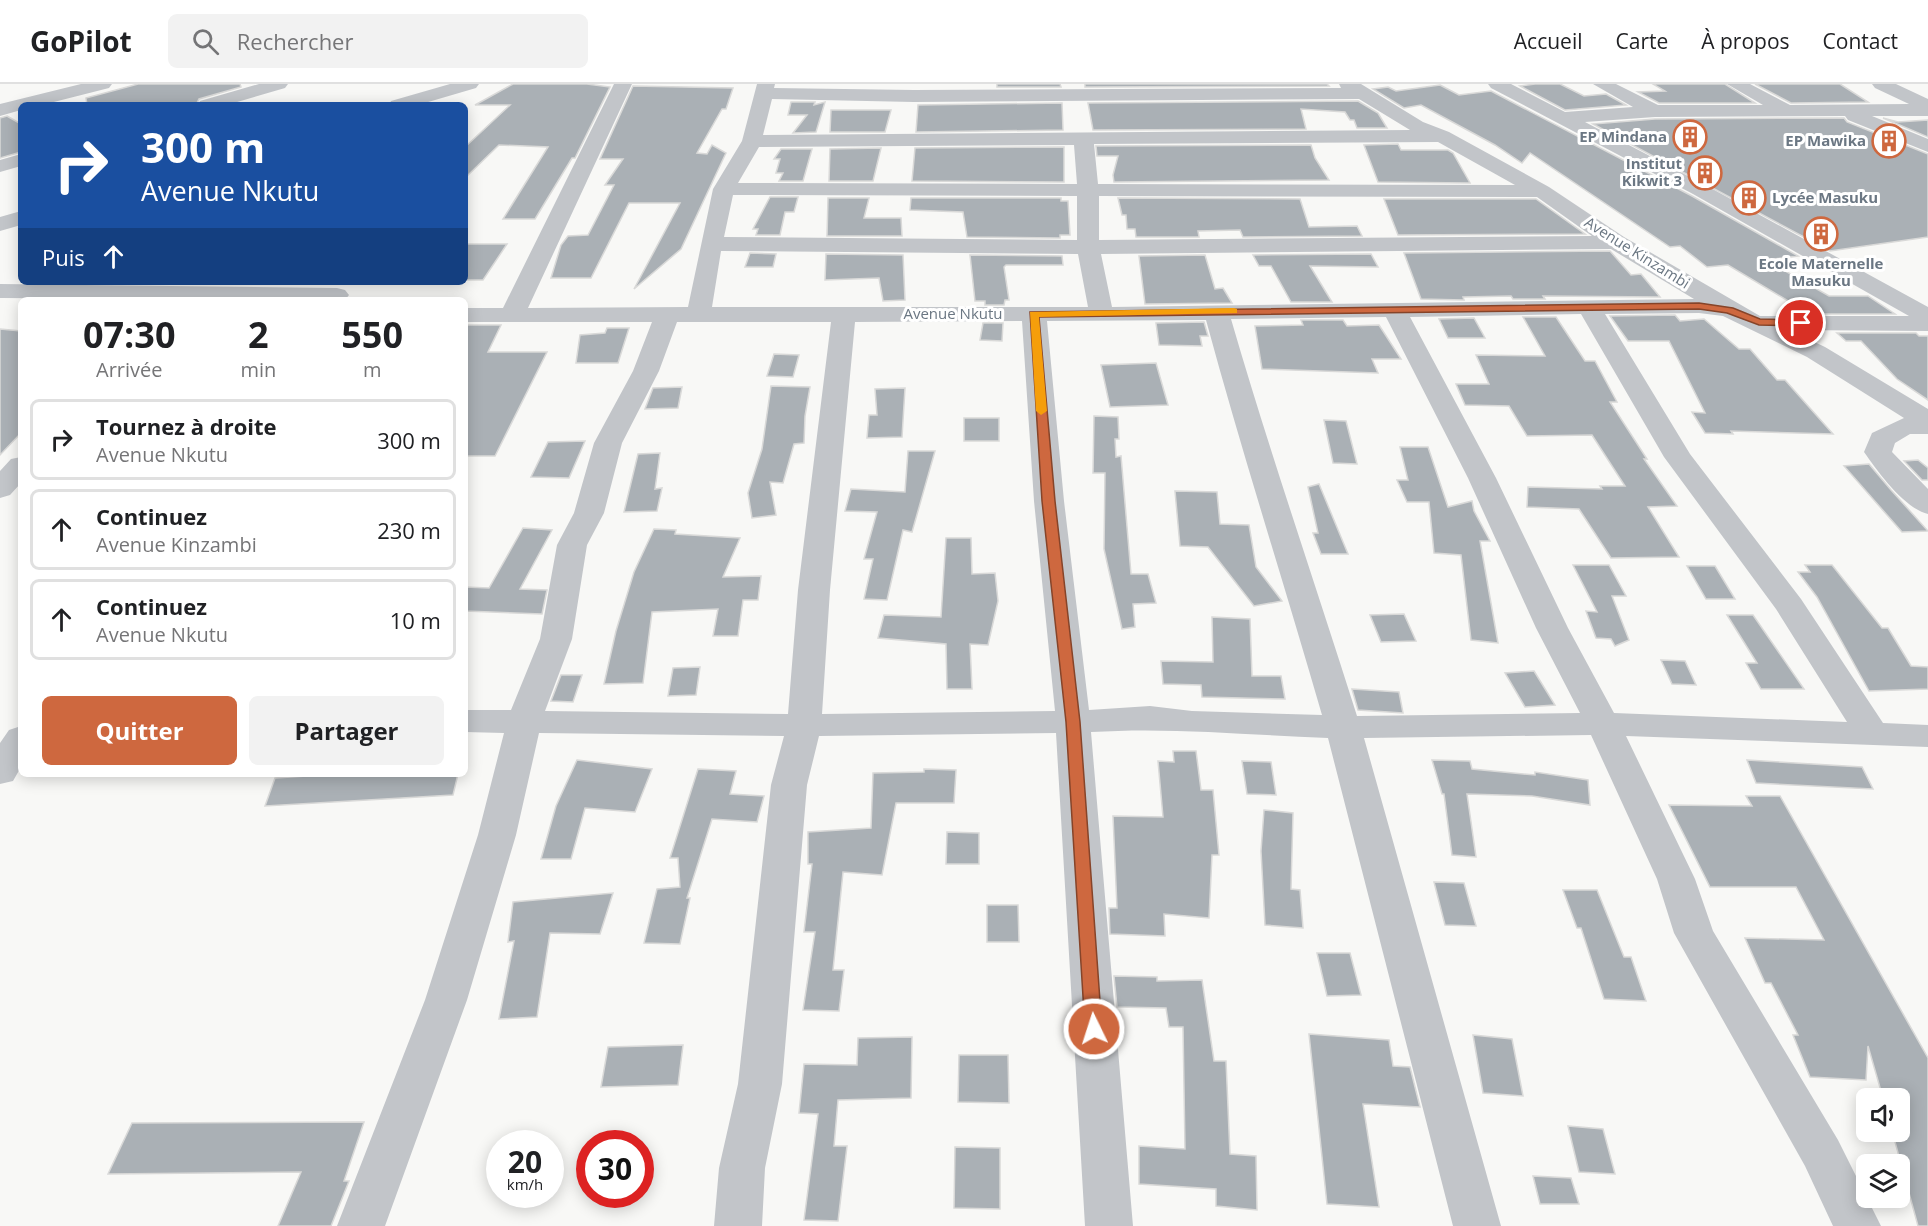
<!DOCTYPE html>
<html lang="fr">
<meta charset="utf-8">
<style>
:root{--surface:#fff;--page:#f2f2f2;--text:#202124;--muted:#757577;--line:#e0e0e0;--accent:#ce683f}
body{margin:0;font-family:"Open Sans",sans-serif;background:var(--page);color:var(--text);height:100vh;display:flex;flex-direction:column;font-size:22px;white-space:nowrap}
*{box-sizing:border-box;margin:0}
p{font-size:20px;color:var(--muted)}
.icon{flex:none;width:33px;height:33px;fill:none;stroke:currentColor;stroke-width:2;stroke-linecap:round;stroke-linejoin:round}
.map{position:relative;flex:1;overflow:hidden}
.panel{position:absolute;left:18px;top:213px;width:450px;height:480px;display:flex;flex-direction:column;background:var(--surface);border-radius:9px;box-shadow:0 3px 15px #0003}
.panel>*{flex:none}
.guide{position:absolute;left:18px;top:18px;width:450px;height:183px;border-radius:9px;box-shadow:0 3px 15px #0003;background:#1a4fa0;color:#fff;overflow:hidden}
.buttons{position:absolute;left:1856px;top:1004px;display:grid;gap:12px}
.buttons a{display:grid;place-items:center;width:54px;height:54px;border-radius:9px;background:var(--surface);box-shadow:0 3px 15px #0003;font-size:30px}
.speed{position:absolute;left:486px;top:1046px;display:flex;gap:12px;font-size:30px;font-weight:700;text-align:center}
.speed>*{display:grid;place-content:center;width:78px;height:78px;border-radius:50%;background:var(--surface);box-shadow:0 3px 15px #0003;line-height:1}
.speed small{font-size:15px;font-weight:400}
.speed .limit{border:9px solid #d22;background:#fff;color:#111}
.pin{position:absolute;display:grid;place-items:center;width:51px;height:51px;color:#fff;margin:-26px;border:3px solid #fff;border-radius:50%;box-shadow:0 2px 6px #0007}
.me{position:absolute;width:66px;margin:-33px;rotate:356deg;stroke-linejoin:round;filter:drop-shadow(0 0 4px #0008)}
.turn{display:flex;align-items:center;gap:21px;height:126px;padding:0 24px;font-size:27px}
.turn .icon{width:78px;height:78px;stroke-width:2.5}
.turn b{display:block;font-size:42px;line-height:51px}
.then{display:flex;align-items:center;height:57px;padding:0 24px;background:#0003;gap:12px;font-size:22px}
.eta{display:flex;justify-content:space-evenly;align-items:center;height:102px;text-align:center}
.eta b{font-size:36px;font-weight:700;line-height:42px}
.button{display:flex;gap:12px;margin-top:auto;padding:12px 24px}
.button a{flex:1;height:69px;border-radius:9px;background:var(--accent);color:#fff;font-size:24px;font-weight:700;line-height:69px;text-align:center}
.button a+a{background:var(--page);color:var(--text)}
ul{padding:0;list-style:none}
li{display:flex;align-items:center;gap:18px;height:81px;margin:0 12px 9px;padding:0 12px;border:3px solid var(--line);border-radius:9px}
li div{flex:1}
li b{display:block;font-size:22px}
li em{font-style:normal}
header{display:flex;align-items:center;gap:36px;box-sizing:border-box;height:84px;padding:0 30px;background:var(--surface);border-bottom:2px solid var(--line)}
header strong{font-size:28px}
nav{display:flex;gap:33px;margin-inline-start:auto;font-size:21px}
.search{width:420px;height:54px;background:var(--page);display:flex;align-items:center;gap:15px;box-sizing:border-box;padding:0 21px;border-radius:9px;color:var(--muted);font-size:22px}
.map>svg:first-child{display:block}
.building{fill:#aab0b5;stroke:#d9d9d8;stroke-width:1.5}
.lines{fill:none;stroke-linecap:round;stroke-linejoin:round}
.minor{fill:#c2c5c9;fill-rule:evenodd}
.route{fill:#ce683f;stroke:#864429;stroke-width:1.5}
.slow{fill:#f59e0b}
.labels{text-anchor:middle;stroke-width:6;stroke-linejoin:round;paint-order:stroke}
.far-poi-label{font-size:15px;font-weight:bold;fill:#6b7783;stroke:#fff;text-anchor:end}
.far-street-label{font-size:15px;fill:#6b7783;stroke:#fff}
</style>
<header>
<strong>GoPilot</strong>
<div class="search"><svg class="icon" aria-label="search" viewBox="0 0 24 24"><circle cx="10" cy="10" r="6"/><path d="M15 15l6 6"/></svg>Rechercher</div>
<nav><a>Accueil</a><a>Carte</a><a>À propos</a><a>Contact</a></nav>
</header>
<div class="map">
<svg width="1928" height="1142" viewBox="0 0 1928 1142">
<rect width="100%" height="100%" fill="#f8f8f6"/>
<path class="building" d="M138,0H240L241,3L199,15L196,21H87L86,14Z
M513,0H587L610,3L575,74H572L535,135H503L548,63L499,61L465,94V63L510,21H475Z
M997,0H1060L1061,3H997Z
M1085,0H1327L1329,2L1085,3Z
M1535,0H1560L1584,12L1606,10L1626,21L1565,26L1520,2Z
M1653,0H1725L1755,19H1659L1638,8L1665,7Z
M1755,0H1840L1868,18L1791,19Z
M1440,1L1459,11L1491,7L1692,112L1798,172L1766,176L1829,212H1868L1895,230H1818L1812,223L1800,224L1728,181L1707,183L1680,162L1670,163L1530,69L1522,79L1495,61L1421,21L1404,24L1373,5L1388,3L1396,7Z
M633,2L733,4L726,25H722L697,69L707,70L712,61L726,69L725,71L681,165L634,205L680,119H629L591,194H551L561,161L568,152L588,151L614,101H605L623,75H600Z
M1358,17L1378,29L1387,44H1357L1354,36H1350L1345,28L1301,25L1306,45L1093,46L1088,19Z
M791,18H815L814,21L825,18L816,48L793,49L807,31H788Z
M1062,19L1063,46L916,48L918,21Z
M831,26H891L885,48H830Z
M7,32L21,40V68L0,74V34Z
M1844,34L1847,38L1928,70V153L1830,167L1593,40L1655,35Z
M1883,34L1898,38L1928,36V53Z
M1398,60L1401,66H1448L1453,69L1470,99L1378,98L1364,61Z
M1311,61L1315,74L1329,96L1114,98L1113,91L1118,72H1097L1096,62Z
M1064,63V98L912,97L915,64Z
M881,64L873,97H829L830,65Z
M781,65H812L803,97H779L783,89H776L780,75H774Z
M770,113H798L794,128H785L780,151H756L758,145H753Z
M828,114H869L864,134H901L902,152H827Z
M911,114H1061V117H1068L1070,151H1060V154L967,153L963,128L910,126Z
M1118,114L1300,115L1309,143L1357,142L1362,152L1243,153L1240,146L1198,147L1199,153H1136L1135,145H1127L1126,131H1122Z
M1384,115H1536L1585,150L1398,151Z
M465,160H507L483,196H465Z
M1610,167L1631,191L1641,190L1660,213L1543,212L1545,215H1513L1511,212L1463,213L1464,216L1421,215L1404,169Z
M750,169L776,170L773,183H745Z
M826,170L903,171L905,216L883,217L879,194L825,196Z
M1371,170L1378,183L1310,182L1332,218H1291L1271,182H1259L1253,171Z
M970,171L1062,172L1063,181H1006L1004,183L1009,216H1005L1004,221H985V217H975Z
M1205,171L1215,205L1223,204L1232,219L1145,220L1139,172Z
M1675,231L1680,237L1704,235L1739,265H1750L1777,296H1785L1833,350L1731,347L1733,350L1705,349L1692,328L1705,329L1669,257H1628L1610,232Z
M1523,233H1556L1585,277H1595L1617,318H1610L1647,375H1644L1677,422L1648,423L1679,473L1611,474L1579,425L1527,423L1528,403L1602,405L1600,402H1625L1592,351L1527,352L1509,322L1465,321L1456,300H1489L1476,271L1545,272Z
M1474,234L1485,254H1448L1439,235Z
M1301,236H1343L1347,242L1379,241L1401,275H1372L1378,289L1262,285L1255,242L1303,241Z
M1204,238L1208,252H1200L1202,262L1159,261L1156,239Z
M983,239H1003L1002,257L980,256Z
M465,241H501L488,268H547L495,372H465Z
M607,244H629L618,279H576L580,251L605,249Z
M0,245L21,247V349L0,371Z
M1837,249H1916L1919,252H1928V316L1897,295L1861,257H1846Z
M774,270L799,271L793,293L767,292Z
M1156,279L1168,321L1110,323L1101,281Z
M771,302L810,303L805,332L804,359L794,360L783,399L770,398L776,431L752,434L748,409L762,365Z
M682,303L678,324L645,325L653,304Z
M905,304L902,353L867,354L869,331H877L875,305Z
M1094,332L1118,333L1119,355H1115L1116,373L1121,372L1131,490H1148L1156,519L1133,520L1135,543L1122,545L1104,465L1105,389H1093Z
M964,334H999V357H964Z
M1324,336L1346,337L1357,380L1333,379Z
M585,357L569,394L531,393L548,358Z
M1400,363H1428L1448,423L1472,417L1474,427L1490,457H1480L1498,559L1471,556L1461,471L1434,469L1429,418H1407L1397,396H1408Z
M908,367H935L912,448L903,446L887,516L864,515L873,475H864L877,428L845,427L851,405L905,408Z
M660,369L655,405L662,404L657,427L624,428L638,370Z
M1918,376L1928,384V396H1922L1904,377Z
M1869,380L1891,406L1928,447L1902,448L1844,382Z
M1319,400L1348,470H1321L1313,449H1318L1308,403Z
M1175,407L1217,408L1220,440L1249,441L1256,483L1282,517L1254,522L1208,463L1180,462Z
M523,444L552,446L520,505L547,506L542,530L465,527V503L489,504Z
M654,445L676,446L675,450L740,454L723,493L761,492L758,516H743L738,552H713L718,525L652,528L643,599L604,600L616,547L634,488Z
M946,454H971L972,490L995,489L998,517L988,561L970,560L972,605H947L946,560L878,554L884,531L941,533Z
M1573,481H1609L1626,512H1612L1629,556L1615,562L1611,555L1596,554L1586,527L1597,528Z
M1805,481H1832L1882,544H1888L1911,582L1928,583V605L1869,607L1817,513L1798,488H1810Z
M1687,482H1715L1735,515H1706Z
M1404,530L1416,557L1381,558L1370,531Z
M1727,531H1753L1804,605H1761L1746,579H1757Z
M1212,533L1250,535L1252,592H1281L1285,615L1202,613L1201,601L1163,600L1161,577L1213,578Z
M1661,576L1685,577L1696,601L1672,600Z
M700,583L696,611L668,612L673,584Z
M1534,587L1555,621L1525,623L1505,589Z
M561,591H582L573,618L551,617Z
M1352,605L1399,608L1403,629L1358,626Z
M1173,667H1196L1201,706H1213L1219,771H1212L1209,834L1164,830L1165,852L1110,850L1109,824H1117L1113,732L1163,733L1158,677L1174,678Z
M577,676L652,685L635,728L585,724L571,775H541L556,722Z
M1432,676L1470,677L1472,685L1535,691V688L1588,696L1590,721L1532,712L1467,710L1476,773L1452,771L1444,710H1442Z
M1747,676L1862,683L1873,705L1756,699Z
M1242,677L1271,678L1276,711L1247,710Z
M698,685L736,687L730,710L764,712L757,738L712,735L687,814H690L680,860L644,859L657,805L680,803L678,774H670Z
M924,685L956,686L954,719H896L882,791L843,788L833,886H844L839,927L803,926L815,848H804L812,780H808V748L871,744L873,689L924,688Z
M339,690H458L453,711L265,722L275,694Z
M1746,712H1780L1928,974V1142H1918L1892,1047H1899V1014H1883L1868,962L1866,996L1810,993L1793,951H1798L1771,899H1765L1745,854L1824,856L1796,803H1710L1669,721L1752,722Z
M1264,726L1293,729L1291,805L1300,806L1303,844L1265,841L1261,767Z
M947,748L979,749V780H946Z
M1434,798L1464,799L1476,842L1445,841Z
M1563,806H1597L1624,873H1631L1646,917L1604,915L1581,844H1577Z
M613,809L600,850L550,849L537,933L499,935L514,857L508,858L513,818Z
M987,821H1018L1019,858H987Z
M1317,869H1350L1361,911L1327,912Z
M1114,892L1157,893V897L1202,896L1214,977H1226L1230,1070L1256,1072L1257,1126L1216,1122V1105L1139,1100V1062L1185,1065L1183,943H1169L1166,924L1117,923Z
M1309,950L1389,956L1393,982L1410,983L1420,1023L1363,1020L1379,1123L1327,1120Z
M1473,951L1512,955L1523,1012L1483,1009Z
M912,953L911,1014L838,1016L834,1062H847L838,1137L804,1136L818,1030L799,1029L804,980L857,981L858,954Z
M683,961L678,1001L601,1003L608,963Z
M959,971H1008L1009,1019L958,1018Z
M364,1038L344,1097H349L331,1142H278L301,1088L108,1090L132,1039Z
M1568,1042L1603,1045L1615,1090L1579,1088Z
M955,1063L1000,1064V1125L954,1124Z
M1533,1092L1571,1094L1579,1120H1540Z"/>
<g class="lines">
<path class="minor" d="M81,0H112L109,4L42,21H21V26L0,32V20Z
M259,0H288L285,4L227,21H198L200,17Z
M450,0H479L476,4L418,21H389L391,17Z
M614,0H632L528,224L688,223L713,105L742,57L757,0H775L774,4L914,6L1341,4L1339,0H1361L1423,38L1449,48L1549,103L1624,153L1760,232H1909L1693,110L1491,4L1488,0H1511L1565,28L1633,23L1593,0H1616L1658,21H1763L1727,0H1750L1790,21L1909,20L1875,4L1872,0H1896L1928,15V32H1872L1928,55V68L1848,36L1845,32L1655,33L1585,38L1707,102L1928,223V247L1789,246L1825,263L1928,325V350H1910L1895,359L1892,368L1928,405V430C1904,424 1878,388 1864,368L1872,349L1904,334L1807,273L1723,232L1699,229L1605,230L1690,370L1801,515L1883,639L1928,641V663L1626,652L1695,795L1713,847L1838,1056L1881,1142H1833L1805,1082L1674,849L1657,795L1591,651L1364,654L1501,1142H1453L1328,654C1249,651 1170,643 1091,648L1133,1142H1085L1056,649L819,652L807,701L782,1000L765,1084L762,1142H714L719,1084L738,1000L771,701L784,652L539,649L516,751L467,916L385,1142H337L425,916L478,751L504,649L465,648V626H511L540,555L557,461L574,429L594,359L633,287L652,238H465V224H503ZM772,15L914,18L1359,15L1410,46L763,51ZM1438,58L1515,101L1098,100L1094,60ZM1074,61L1077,100L738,99L759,63ZM733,111L1077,112V156L724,153ZM1099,112L1537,113L1592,152L1099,156ZM1611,165L1694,215L1112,223L1101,170ZM721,167L1078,170L1088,223H712ZM1581,230L1664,373L1776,525L1847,638L1614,629L1568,544L1496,394L1410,233ZM1386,233L1468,394L1536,544L1580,629L1357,632C1315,499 1270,369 1231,235ZM1206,236C1242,369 1284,499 1322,631L1192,627L1150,622L1089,626L1064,417L1047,237ZM1022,237L1034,417L1055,627L822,630L830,506L855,238ZM677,238H831L798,506L788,630L545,627L572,555L587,461L604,429L622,359L659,287Z
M21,70V82L0,88V76Z
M21,127V141L0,147V133Z
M0,200L337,204L345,206L349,211L345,216L0,214Z
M21,373V399L10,411L0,414V387L11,375Z
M21,642V683L13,697L0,700V659L9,646Z"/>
</g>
<path class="route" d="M1699,219L1733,224L1760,235L1801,236L1806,239L1801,242L1759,241L1727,229L1699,225L1039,233L1055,417L1080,638L1102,945L1100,950H1087L1085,945L1066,638L1042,417L1030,228Z"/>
<path class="slow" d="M1234,224L1237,225V229L1039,233L1047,327L1041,331L1036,327L1030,228Z"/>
<defs>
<symbol id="building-ring" viewBox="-11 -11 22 22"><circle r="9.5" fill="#fff" stroke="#ce683f" stroke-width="1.5"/><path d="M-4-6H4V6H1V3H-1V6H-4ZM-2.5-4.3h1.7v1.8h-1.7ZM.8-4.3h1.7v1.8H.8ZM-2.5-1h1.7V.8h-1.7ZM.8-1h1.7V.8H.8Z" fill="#ce683f"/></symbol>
</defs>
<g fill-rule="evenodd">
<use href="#building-ring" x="1671" y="34" width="38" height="38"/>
<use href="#building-ring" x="1870" y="38" width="38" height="38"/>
<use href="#building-ring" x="1686" y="70" width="38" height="38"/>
<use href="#building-ring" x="1730" y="95" width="38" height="38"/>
<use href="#building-ring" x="1802" y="131" width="38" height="38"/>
</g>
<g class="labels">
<g class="far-poi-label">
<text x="1667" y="58">EP Mindana</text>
<text x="1866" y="62">EP Mawika</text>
<text x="1682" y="85">Institut<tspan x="1682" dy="17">Kikwit 3</tspan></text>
<text x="1772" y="119" text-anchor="start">Lycée Masuku</text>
<text x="1821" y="185" text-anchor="middle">Ecole Maternelle<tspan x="1821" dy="17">Masuku</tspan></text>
</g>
<g class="far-street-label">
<text transform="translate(1637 169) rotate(32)" y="5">Avenue Kinzambi</text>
<text x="953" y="235">Avenue Nkutu</text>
</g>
</g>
</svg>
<div class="buttons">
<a><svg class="icon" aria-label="sound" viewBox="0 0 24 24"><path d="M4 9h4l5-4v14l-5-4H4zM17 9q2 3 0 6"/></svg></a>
<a><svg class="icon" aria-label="layers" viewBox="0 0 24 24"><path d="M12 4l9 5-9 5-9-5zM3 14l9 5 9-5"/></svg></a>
</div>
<div class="speed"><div>20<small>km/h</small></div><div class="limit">30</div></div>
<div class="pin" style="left:1801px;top:239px;background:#d93025"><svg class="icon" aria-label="arrive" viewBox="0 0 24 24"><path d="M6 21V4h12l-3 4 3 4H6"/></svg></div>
<svg class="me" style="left:1094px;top:945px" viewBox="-20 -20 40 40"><circle r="17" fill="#ce683f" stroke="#fff" stroke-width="3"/><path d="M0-11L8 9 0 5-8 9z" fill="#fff"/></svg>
<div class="guide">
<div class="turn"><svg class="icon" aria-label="right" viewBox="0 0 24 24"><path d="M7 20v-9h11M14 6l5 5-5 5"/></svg><div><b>300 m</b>Avenue Nkutu</div></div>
<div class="then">Puis<svg class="icon" aria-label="ahead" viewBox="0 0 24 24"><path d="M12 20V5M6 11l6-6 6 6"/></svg></div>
</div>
<section class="panel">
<div class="eta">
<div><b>07:30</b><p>Arrivée</p></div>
<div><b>2</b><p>min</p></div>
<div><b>550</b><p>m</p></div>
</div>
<ul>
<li><svg class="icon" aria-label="right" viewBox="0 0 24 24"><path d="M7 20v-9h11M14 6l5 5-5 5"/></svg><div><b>Tournez à droite</b><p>Avenue Nkutu</p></div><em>300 m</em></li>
<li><svg class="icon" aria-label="ahead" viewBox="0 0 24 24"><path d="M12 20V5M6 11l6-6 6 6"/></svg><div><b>Continuez</b><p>Avenue Kinzambi</p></div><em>230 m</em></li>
<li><svg class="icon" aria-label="ahead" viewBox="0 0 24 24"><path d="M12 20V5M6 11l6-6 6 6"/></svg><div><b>Continuez</b><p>Avenue Nkutu</p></div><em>10 m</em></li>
</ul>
<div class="button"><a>Quitter</a><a>Partager</a></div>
</section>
</div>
